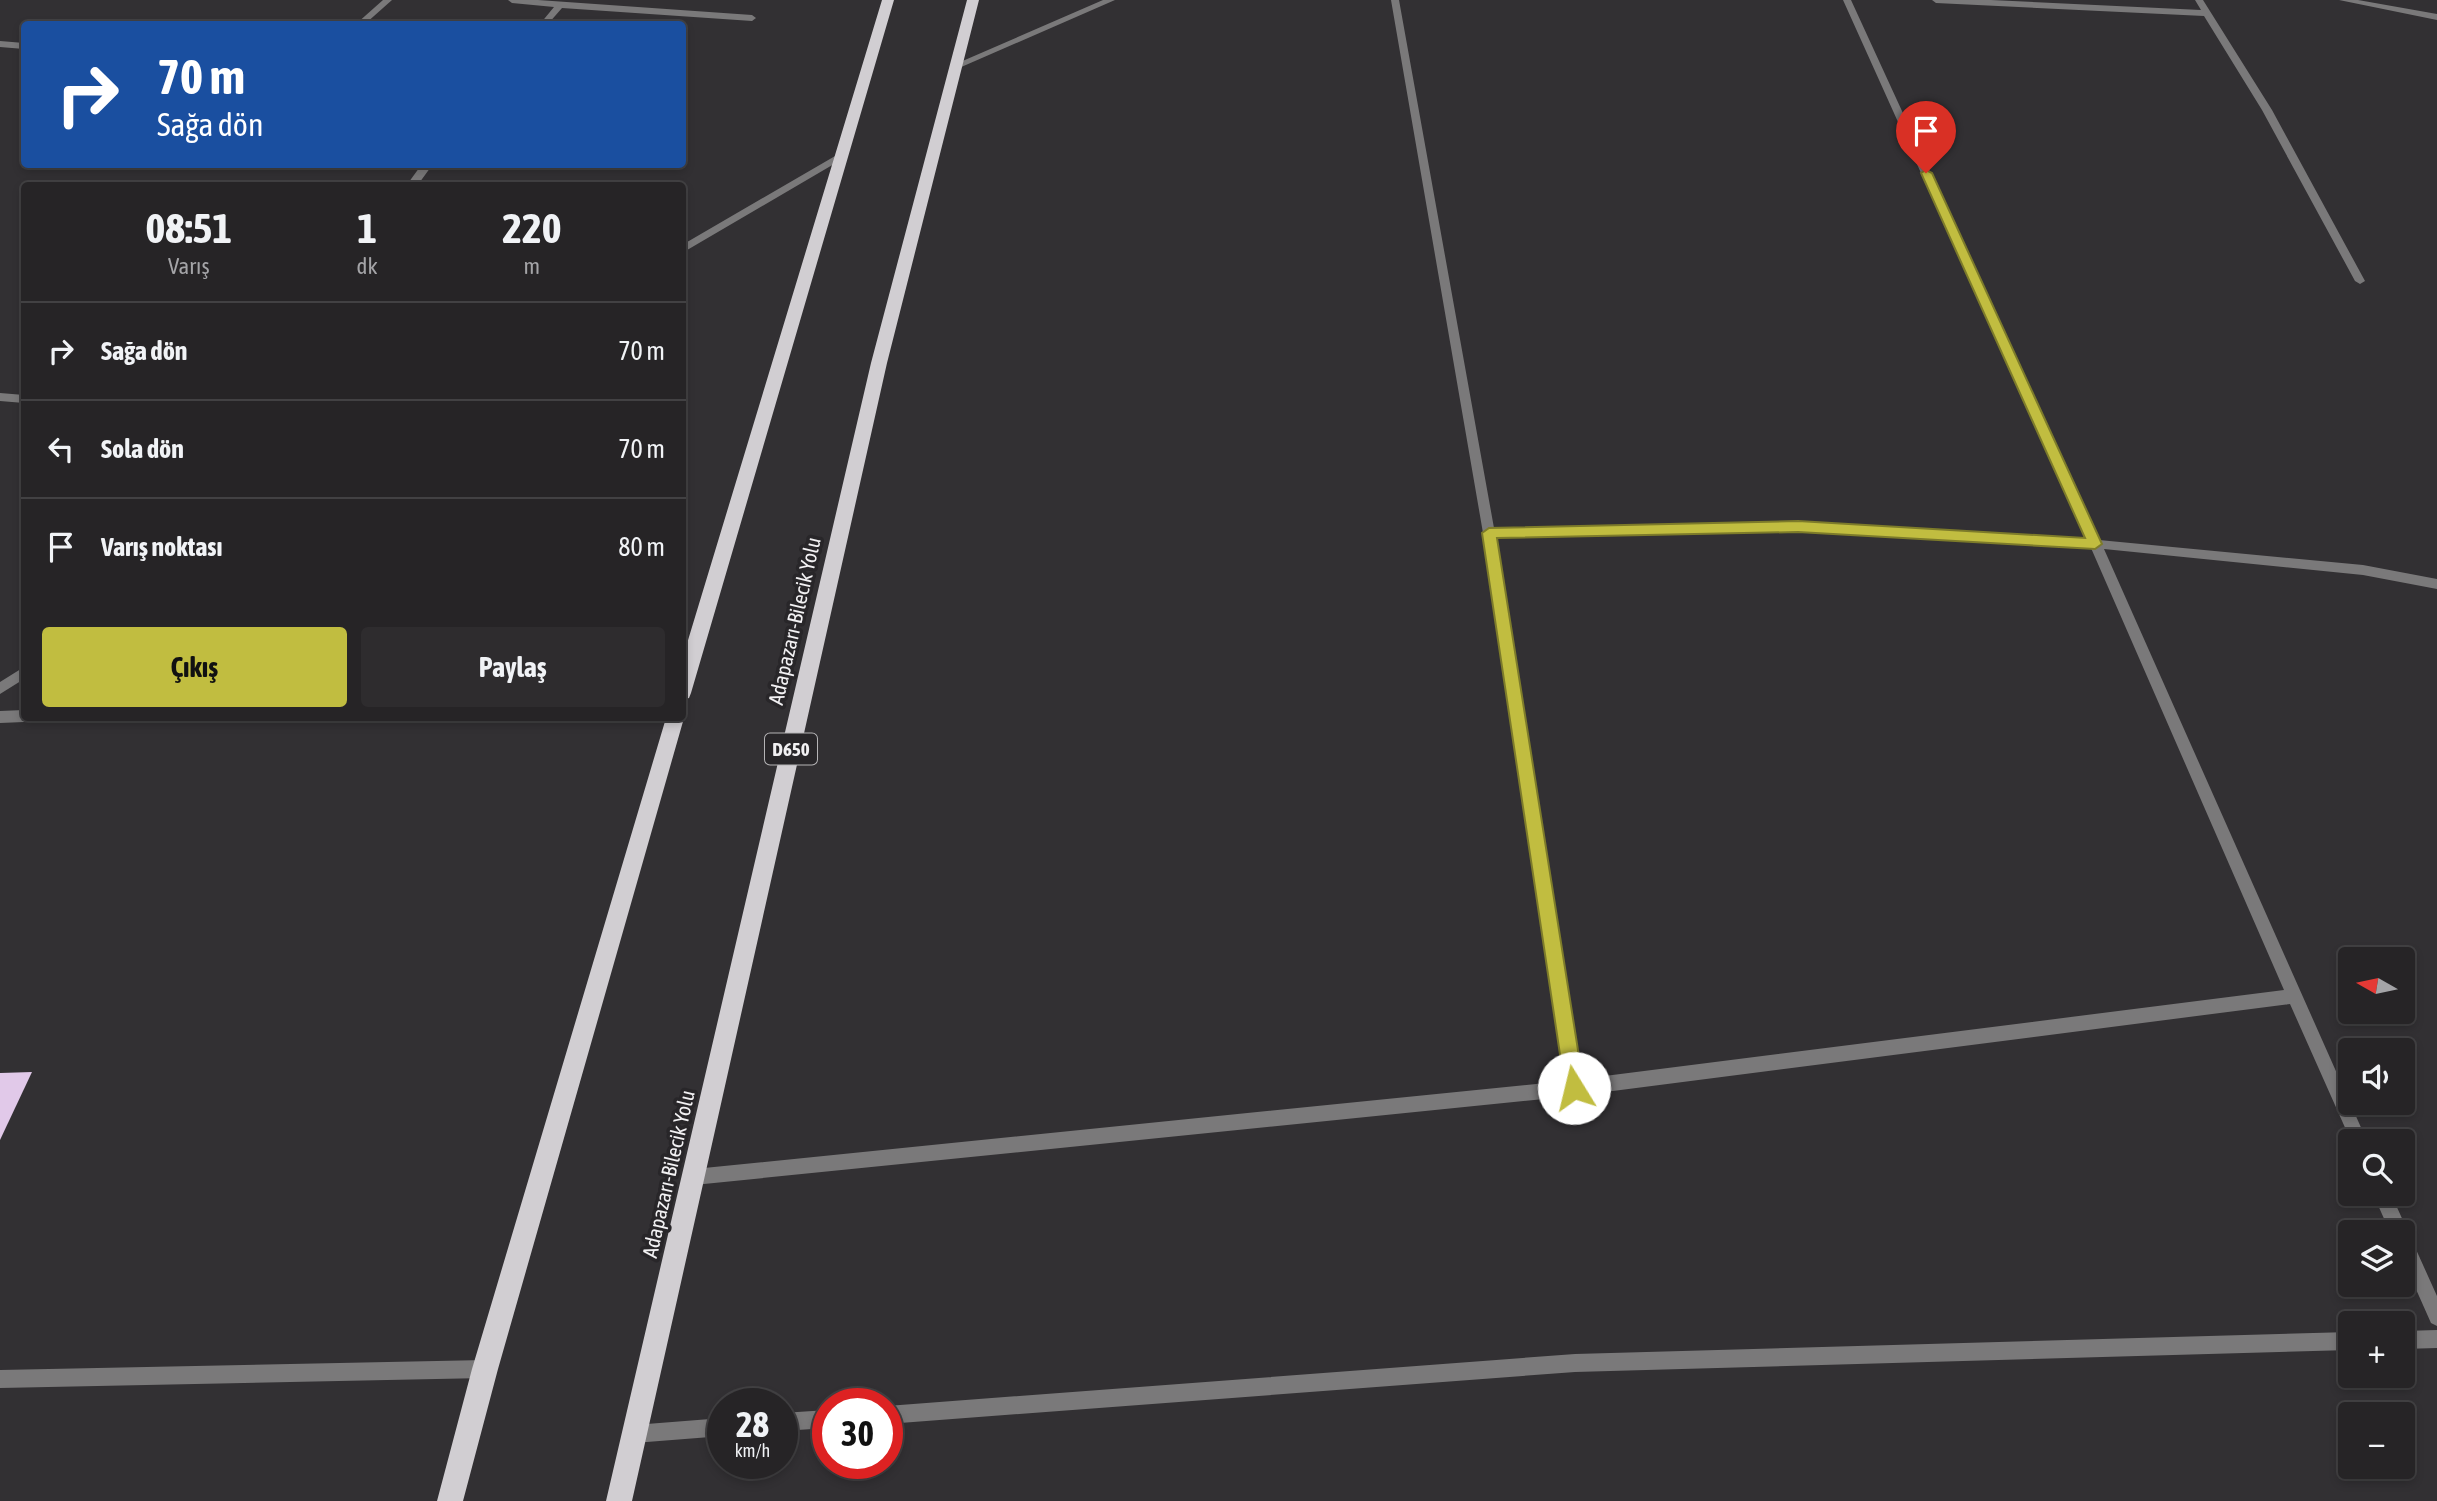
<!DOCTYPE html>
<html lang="tr">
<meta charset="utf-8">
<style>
:root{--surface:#262426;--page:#2e2c2e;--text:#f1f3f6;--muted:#a4a4a7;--line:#424143;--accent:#c1bd40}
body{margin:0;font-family:"Asap Condensed",sans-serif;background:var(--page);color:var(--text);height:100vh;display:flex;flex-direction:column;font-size:26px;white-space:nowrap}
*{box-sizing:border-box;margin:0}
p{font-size:23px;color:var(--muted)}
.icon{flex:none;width:38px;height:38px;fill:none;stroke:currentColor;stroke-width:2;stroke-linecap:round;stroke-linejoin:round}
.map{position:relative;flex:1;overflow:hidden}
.details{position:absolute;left:21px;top:182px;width:665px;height:539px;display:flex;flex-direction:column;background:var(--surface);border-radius:7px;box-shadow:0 4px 10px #0003,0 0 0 2px var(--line)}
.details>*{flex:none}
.top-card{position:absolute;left:21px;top:21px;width:665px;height:147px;border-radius:7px;box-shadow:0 4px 10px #0003,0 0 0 2px var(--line);background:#1a4fa0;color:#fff;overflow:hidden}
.needle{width:46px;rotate:279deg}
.tools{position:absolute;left:2338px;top:947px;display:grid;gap:14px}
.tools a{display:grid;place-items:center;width:77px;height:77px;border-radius:7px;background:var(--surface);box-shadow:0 4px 10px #0003,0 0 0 2px var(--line);font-size:35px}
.speed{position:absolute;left:707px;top:1388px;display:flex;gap:14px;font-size:35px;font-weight:700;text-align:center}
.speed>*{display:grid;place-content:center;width:91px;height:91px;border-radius:50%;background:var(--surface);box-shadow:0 4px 10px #0003,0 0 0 2px var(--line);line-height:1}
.speed small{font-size:18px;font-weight:400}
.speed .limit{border:10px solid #d22;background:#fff;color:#111}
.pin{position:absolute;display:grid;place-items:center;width:60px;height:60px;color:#fff;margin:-72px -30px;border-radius:50% 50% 50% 0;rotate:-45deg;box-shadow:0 0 7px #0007}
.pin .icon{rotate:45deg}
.me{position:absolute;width:77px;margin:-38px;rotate:351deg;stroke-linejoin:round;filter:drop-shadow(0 0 5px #0008)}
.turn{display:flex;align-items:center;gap:24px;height:147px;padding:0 21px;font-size:32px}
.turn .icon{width:91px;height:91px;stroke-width:2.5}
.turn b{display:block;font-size:49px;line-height:60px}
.eta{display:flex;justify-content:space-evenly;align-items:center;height:119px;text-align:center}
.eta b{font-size:42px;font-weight:700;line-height:49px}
.button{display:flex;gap:14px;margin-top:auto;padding:14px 21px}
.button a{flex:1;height:80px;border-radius:7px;background:var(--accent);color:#111;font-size:28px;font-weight:700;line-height:80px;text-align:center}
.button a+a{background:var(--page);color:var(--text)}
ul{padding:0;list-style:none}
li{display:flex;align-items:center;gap:21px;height:98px;padding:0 21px;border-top:2px solid var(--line)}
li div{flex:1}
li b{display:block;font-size:26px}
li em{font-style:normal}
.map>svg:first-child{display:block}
.building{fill:#e1c9e9}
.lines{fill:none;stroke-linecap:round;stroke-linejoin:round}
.minor{fill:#7a797a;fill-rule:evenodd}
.trunk{fill:#d1ced2;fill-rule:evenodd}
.route{fill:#c1bd40;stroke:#7d7b2a;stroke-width:2}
.labels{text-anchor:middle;stroke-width:7;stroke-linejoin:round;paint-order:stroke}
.shield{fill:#282629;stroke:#b5b4b6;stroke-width:2}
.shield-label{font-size:19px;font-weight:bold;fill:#f2f1f3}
.street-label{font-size:21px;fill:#f2f1f3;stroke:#282629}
</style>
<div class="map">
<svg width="2437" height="1501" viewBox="0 0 2437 1501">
<rect width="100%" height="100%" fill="#323033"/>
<path class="building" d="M32,1072L0,1140V1073Z"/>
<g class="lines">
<path class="minor" d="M383,0H392L365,24H356Z
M508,0H538L752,15L756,18L752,21L562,8L548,24H540L554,7L512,3Z
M1103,0H1115L959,68L951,66Z
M1391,0H1399L1494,528L1798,521L2086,539L1843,0H1851L2099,540L2363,565L2437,579V589L2363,575L2104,549L2367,1141H2351L2290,1004L1574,1096L694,1185L688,1183L686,1177L688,1171L694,1169L1565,1081L1483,533ZM1798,531L2091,548L2284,990L1581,1079L1496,537Z
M1932,0H1991L2201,10L2195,0H2203L2272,110L2365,281L2360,284L2355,281L2262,110L2204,16L1936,3Z
M2339,0H2358L2437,14V20Z
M0,41L24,43V49L0,47Z
M842,152L847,155L846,157L682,253V245Z
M422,164H433L417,186H406Z
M0,393L24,395V403L0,401Z
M24,667V679L0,694V682Z
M0,711L24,710V718H30L24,722L0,723Z
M2373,1194H2391L2437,1296V1326L2431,1323L2403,1260V1232H2390Z
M2437,1330V1348L2403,1349V1331Z
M2350,1332V1350L1575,1372L887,1424V1406L1575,1354Z
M485,1360L491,1363L494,1369L491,1375L485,1378L0,1388V1370Z
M828,1410V1428L782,1431V1413Z
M723,1418V1436L634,1443L627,1441L625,1434L627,1427L634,1425Z"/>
<path class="trunk" d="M882,0H894L691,693L689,698L682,700V660Z
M967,0H979L887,363L632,1501H606L871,363Z
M682,714L684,718L498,1369L463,1501H437L472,1369L666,718H682Z"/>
</g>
<path class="route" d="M1926,170L1932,173L2102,544L2095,549L1798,532L1497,538L1584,1088L1581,1094L1574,1097L1568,1094L1565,1088L1482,533L1489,528L1798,521L2085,538L1921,173Z"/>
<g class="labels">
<rect class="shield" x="765" y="733.5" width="52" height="31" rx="5"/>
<g class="shield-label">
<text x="791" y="756">D650</text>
</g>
<g class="street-label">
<text transform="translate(795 621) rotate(-77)" y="7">Adapazarı-Bilecik Yolu</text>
<text transform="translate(669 1174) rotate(-77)" y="7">Adapazarı-Bilecik Yolu</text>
</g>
</g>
</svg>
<div class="tools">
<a><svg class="needle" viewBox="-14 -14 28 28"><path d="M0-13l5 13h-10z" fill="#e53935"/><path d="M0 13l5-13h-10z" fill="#a4a4a7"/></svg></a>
<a><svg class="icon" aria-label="sound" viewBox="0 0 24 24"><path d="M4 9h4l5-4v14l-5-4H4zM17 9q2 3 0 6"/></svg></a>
<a><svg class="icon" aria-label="search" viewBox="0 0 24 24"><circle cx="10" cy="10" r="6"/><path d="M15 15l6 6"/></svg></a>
<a><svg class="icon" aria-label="layers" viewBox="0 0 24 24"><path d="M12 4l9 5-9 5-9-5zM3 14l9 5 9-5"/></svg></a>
<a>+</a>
<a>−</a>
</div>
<div class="speed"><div>28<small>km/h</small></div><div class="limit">30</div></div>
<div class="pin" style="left:1926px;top:173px;background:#d93025"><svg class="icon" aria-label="arrive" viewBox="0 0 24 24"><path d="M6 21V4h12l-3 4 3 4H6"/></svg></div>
<svg class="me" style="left:1574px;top:1088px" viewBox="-20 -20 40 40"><circle r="19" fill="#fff"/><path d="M0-13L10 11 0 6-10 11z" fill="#c1bd40"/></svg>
<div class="top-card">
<div class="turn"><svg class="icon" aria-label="right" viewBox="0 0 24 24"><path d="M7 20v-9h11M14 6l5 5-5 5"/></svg><div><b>70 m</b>Sağa dön</div></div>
</div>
<section class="details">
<div class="eta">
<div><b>08:51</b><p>Varış</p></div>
<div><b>1</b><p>dk</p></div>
<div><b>220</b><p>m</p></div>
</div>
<ul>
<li><svg class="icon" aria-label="right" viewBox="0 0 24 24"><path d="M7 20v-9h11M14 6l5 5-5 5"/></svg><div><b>Sağa dön</b></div><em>70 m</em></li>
<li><svg class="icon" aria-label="left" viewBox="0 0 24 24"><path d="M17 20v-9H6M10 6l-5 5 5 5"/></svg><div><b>Sola dön</b></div><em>70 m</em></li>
<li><svg class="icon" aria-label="arrive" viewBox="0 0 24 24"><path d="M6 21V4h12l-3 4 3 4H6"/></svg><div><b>Varış noktası</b></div><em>80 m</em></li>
</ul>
<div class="button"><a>Çıkış</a><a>Paylaş</a></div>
</section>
</div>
